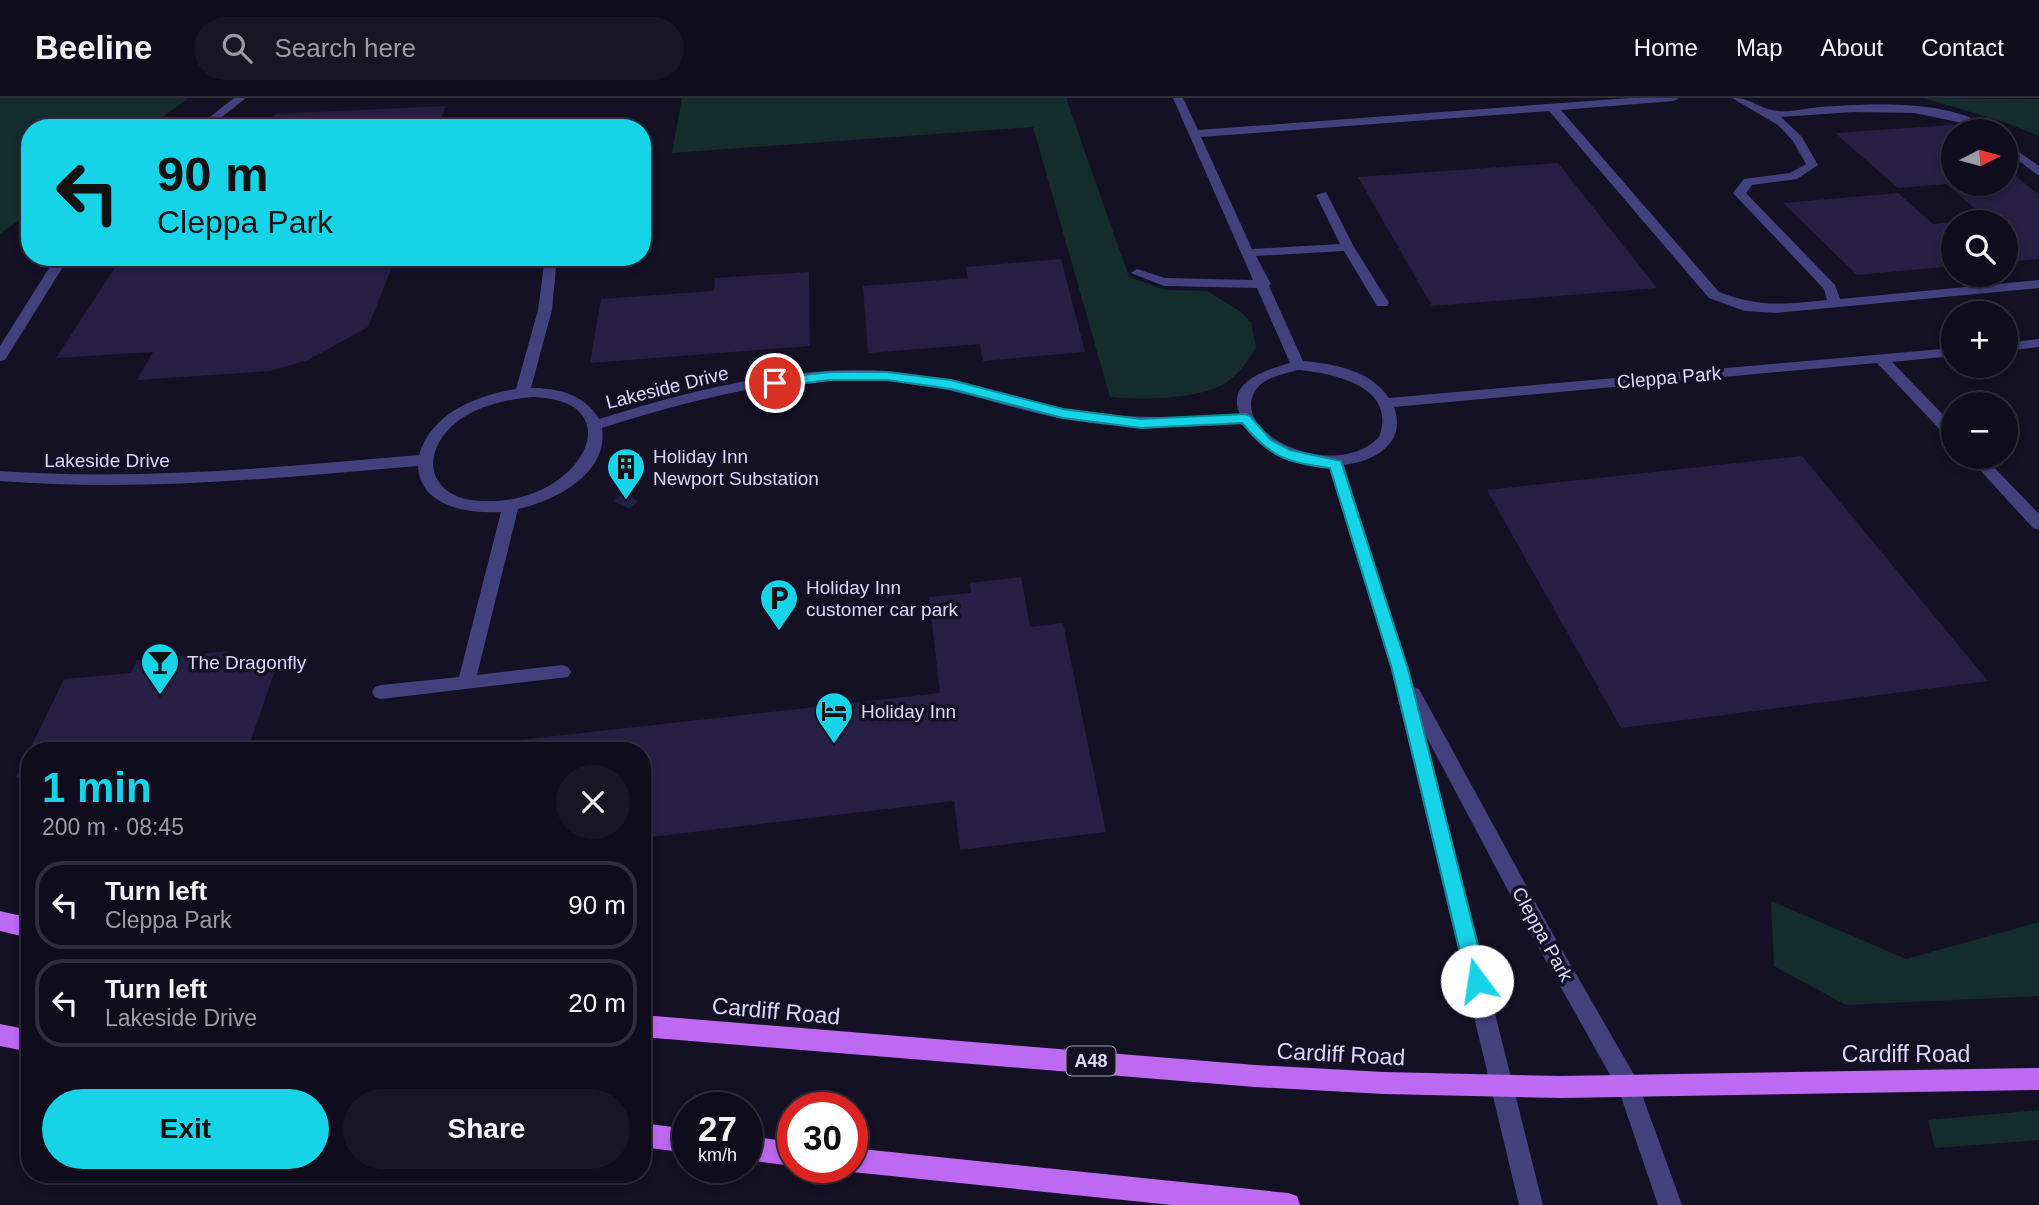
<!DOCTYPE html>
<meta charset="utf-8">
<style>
:root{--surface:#0f0d1b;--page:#181624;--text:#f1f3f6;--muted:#9b9ca3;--line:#2f2d3a;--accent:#16d3e8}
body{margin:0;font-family:Arial,sans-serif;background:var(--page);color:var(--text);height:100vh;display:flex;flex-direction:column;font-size:26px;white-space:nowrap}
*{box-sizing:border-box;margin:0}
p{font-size:23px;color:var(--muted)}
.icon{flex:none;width:38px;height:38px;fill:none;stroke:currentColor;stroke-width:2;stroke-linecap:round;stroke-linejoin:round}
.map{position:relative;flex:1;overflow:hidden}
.panel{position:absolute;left:21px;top:644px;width:630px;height:441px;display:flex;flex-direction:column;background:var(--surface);border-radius:28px;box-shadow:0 4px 10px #0003,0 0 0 2px var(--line)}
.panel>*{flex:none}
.guide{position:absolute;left:21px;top:21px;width:630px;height:147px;border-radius:28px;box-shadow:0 4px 10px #0003,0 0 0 2px var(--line);background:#16d3e8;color:#111;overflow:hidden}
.needle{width:46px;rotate:84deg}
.fabs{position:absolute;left:1941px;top:21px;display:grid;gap:14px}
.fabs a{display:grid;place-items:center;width:77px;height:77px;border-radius:50%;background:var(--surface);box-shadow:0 4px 10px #0003,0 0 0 2px var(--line);font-size:35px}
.speed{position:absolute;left:672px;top:994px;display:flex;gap:14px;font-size:35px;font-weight:700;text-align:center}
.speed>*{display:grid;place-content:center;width:91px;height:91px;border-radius:50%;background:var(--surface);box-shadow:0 4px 10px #0003,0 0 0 2px var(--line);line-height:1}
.speed small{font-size:18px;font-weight:400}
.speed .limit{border:10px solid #d22;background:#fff;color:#111}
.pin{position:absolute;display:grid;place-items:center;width:60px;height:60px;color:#fff;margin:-30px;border:4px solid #fff;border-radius:50%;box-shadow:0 2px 7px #0007}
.me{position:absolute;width:77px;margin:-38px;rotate:346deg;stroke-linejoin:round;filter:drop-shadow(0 0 5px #0008)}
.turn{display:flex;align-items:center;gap:24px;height:147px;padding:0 21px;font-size:32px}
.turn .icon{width:91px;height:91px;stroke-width:2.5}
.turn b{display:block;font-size:49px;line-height:60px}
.round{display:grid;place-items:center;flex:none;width:74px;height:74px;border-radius:37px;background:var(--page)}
.headline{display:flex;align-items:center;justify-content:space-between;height:119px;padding:0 21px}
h1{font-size:42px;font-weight:600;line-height:52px;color:var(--accent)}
.button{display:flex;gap:14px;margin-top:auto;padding:14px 21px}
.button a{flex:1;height:80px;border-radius:42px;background:var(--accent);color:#111;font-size:28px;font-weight:600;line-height:80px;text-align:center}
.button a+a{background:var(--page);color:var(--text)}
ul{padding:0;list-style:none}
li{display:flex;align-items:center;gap:21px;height:88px;margin:0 14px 10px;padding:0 7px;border:4px solid var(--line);border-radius:28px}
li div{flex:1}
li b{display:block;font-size:26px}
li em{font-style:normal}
header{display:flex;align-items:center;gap:42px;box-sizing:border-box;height:98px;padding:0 35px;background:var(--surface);border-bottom:2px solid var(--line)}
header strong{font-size:33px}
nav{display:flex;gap:38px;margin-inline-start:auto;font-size:24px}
.search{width:490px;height:63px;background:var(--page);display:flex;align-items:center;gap:18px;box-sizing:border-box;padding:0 24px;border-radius:38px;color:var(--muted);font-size:26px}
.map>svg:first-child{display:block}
.green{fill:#142d2c}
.building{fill:#261f43}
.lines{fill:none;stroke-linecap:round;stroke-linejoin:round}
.minor{fill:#43407e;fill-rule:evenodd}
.major{fill:#be69f1;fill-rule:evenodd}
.route{fill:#16d3e8;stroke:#0e8997;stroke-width:2}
.labels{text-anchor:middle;stroke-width:7;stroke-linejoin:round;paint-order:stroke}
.shield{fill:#141124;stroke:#9f9cba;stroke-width:2}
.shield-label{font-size:18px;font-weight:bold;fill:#dbd7fb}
.street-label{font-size:19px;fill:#dbd7fb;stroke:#141124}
.poi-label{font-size:19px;fill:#dbd7fb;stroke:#141124;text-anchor:start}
.near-street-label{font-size:23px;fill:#dbd7fb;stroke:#141124}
</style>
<header>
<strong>Beeline</strong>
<div class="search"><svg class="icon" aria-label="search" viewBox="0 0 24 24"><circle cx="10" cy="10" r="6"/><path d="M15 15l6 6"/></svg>Search here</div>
<nav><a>Home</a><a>Map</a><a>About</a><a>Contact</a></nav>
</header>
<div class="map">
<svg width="2039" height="1107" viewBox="0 0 2039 1107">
<rect width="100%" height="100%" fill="#141124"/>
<path class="green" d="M0,0H189L147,30H30V114L0,136Z
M682,0H1066L1129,179L1166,192L1207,193L1241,214L1251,225L1256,249C1248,262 1241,274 1228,283C1203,302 1140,302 1110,299L1033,29L672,55Z
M1924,0L2039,1V38L2007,25Z
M1771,803L1906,861L2039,824V898L1846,907L1774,868Z
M2039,1012V1042L1935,1050L1928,1022Z"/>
<path class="building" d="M446,8L437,30H267L275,16Z
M1952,27L1960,33H1953V86H2006V70L2039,97V161L2006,164V124H1966L1986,120L1946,86L1898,90L1835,35Z
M1558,65L1657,190L1432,208L1358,79Z
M1898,95L1933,126L1953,124V168L1857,177L1783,105Z
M122,159H396L368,229L308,262L270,273L137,282L153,254L56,260Z
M1061,161L1085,254L983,263L980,246L868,255L863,188L968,180L966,169Z
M809,174L810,248L590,265L601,201L714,193L715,180Z
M1802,358L1988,583L1621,630L1487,392Z
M624,395L638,403L629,411L614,403Z
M1021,479L1030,529L1063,525L1106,734L960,752L954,703L642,740V653H465L466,648L940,595L929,499L971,495L970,485Z
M229,553L224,566L279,561L247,653H30V678L16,680L64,581L131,575L137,562Z"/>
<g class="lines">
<path class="minor" d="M234,0H246L208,30H196Z
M1173,0H1183L1198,32L1630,0H1679L1674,3L1561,12L1719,194C1760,210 1784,206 1827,202L1824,191L1733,95L1744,81L1790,75L1806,66L1793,43L1778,27L1732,0C1751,0 1755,8 1772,12C1785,16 1806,10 1820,9C1866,6 1956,0 1992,33H1978L1963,25L1914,15L1853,14L1781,19L1802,39L1818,67L1797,81L1752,87L1746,95L1835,187L1840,201L2039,182V190L1776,215L1745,213L1709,200L1549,13L1201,39L1252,151L1340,146L1316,97L1326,94L1354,149L1389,205L1387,208H1377L1344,153L1256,158L1271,186L1269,188L1303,263C1335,266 1370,272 1389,300L1953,250V258L1892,264L1953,327V341L1948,340L1877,265L1394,309C1407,345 1375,363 1344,367L1413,589L1419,591L1550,831L1636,980L1682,1107H1658L1619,993L1536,845L1425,636L1543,1107H1519L1391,571L1329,369C1299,370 1258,354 1244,326C1181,329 1127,332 1064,321C1005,310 949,287 888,283C792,275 694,301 602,330C609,376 554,403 518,411L477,577L562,567L568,569L571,574L568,579L381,601L375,599L372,594L375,589L381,587L459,579L501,414C469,416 420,409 418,368C278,380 140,394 0,383V373C140,383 279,369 419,357C432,315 475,298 516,291L538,212L545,159H557L552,212L531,290C556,289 586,297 599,321C691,292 790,267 887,273C941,277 991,296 1043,307C1115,322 1168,320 1240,316C1225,284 1268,271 1290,265L1257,190L1164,188L1131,175L1137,171L1165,180L1253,182ZM1298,272C1334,275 1398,289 1379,339C1336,385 1229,336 1255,293C1264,279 1284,276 1298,272ZM534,299C548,300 563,302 575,310C604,333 579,369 555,384C534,398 509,404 484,403C429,403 416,356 458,323C480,307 508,301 534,299Z
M2006,45L2039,68V78L2006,53Z
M56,159H69L5,262L0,263V248Z
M2039,241V249L2006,253V245Z
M1968,359H1984L2039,416V432L2033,430Z"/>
<path class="major" d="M0,813L30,820V840L0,833Z
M642,917L1255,967L1384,974L1561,978L2039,970V992L1561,1000L1384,996L1255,989L642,939Z
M0,926L30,932V954L0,948Z
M642,1025L688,1031V1055L642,1049Z
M747,1038L793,1044V1068L747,1062Z
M852,1050L1288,1095L1297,1098L1300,1107H1172L852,1074L843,1069H852Z"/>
</g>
<path class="route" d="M830,274H887L951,282L1063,311L1141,321L1245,316L1250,318L1271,342L1290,352L1341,363L1408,571L1487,883L1484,890L1477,893L1470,890L1467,883L1392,571L1330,370C1287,365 1270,359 1242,325L1141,330L1063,320L951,291L887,282H830L775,289L769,285L775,280Z"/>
<defs>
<symbol id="building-pin" viewBox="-11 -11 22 30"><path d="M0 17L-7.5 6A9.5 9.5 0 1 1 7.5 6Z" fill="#16d3e8" stroke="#141124"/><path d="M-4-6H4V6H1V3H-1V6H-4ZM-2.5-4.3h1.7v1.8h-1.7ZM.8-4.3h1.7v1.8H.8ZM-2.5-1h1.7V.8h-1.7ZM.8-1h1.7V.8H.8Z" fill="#111"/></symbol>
<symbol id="parking-pin" viewBox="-11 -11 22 30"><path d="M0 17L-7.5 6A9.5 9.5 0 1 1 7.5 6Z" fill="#16d3e8" stroke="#141124"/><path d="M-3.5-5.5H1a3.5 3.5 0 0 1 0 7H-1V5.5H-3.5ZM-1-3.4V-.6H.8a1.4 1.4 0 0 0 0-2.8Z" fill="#111"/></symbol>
<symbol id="bar-pin" viewBox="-11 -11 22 30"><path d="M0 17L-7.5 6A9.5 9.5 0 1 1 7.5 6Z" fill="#16d3e8" stroke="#141124"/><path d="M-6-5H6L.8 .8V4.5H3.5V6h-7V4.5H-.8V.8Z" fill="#111"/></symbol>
<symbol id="hotel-pin" viewBox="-11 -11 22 30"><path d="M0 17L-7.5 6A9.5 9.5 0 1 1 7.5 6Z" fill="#16d3e8" stroke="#141124"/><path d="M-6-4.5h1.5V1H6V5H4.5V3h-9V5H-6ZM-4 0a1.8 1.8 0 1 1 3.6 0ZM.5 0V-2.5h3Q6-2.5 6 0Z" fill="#111"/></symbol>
</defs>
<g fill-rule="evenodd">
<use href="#building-pin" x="604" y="347" width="44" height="60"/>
<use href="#parking-pin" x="757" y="478" width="44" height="60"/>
<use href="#bar-pin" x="138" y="542" width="44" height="60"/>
<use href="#hotel-pin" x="812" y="591" width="44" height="60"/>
</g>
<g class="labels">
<rect class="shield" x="1066.5" y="948.5" width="49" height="29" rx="5"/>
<g class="shield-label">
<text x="1091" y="969">A48</text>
</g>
<g class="street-label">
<text transform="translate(1669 279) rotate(-5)" y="7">Cleppa Park</text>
<text transform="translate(667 289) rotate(-14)" y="7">Lakeside Drive</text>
<text x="107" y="369">Lakeside Drive</text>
<text transform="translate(1543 836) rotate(61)" y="7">Cleppa Park</text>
</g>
<g class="poi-label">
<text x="653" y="365">Holiday Inn<tspan x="653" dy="22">Newport Substation</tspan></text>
<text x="806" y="496">Holiday Inn<tspan x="806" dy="22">customer car park</tspan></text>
<text x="187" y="571">The Dragonfly</text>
<text x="861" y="620">Holiday Inn</text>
</g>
<g class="near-street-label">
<text transform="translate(776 913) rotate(5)" y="8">Cardiff Road</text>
<text transform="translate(1341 956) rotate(3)" y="8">Cardiff Road</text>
<text x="1906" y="964">Cardiff Road</text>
</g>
</g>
</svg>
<div class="fabs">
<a><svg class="needle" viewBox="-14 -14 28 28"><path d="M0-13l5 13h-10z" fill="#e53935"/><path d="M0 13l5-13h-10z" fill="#9b9ca3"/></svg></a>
<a><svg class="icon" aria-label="search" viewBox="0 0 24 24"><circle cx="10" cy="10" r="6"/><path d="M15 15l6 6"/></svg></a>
<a>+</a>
<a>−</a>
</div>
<div class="speed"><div>27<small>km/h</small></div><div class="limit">30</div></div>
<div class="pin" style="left:775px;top:285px;background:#d93025"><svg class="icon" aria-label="arrive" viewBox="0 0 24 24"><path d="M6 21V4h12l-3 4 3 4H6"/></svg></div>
<svg class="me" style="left:1477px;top:883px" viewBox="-20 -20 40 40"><circle r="19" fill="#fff"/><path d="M0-13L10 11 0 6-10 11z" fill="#16d3e8"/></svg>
<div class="guide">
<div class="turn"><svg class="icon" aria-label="left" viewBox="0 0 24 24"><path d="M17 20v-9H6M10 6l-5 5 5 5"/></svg><div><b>90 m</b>Cleppa Park</div></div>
</div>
<section class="panel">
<div class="headline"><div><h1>1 min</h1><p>200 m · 08:45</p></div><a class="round"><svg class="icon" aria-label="close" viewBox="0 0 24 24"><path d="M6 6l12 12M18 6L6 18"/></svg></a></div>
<ul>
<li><svg class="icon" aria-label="left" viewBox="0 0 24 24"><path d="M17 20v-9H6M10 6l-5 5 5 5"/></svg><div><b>Turn left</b><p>Cleppa Park</p></div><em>90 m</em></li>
<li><svg class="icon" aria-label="left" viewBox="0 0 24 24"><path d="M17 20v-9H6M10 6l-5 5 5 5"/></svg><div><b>Turn left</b><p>Lakeside Drive</p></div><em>20 m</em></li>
</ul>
<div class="button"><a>Exit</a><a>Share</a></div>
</section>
</div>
